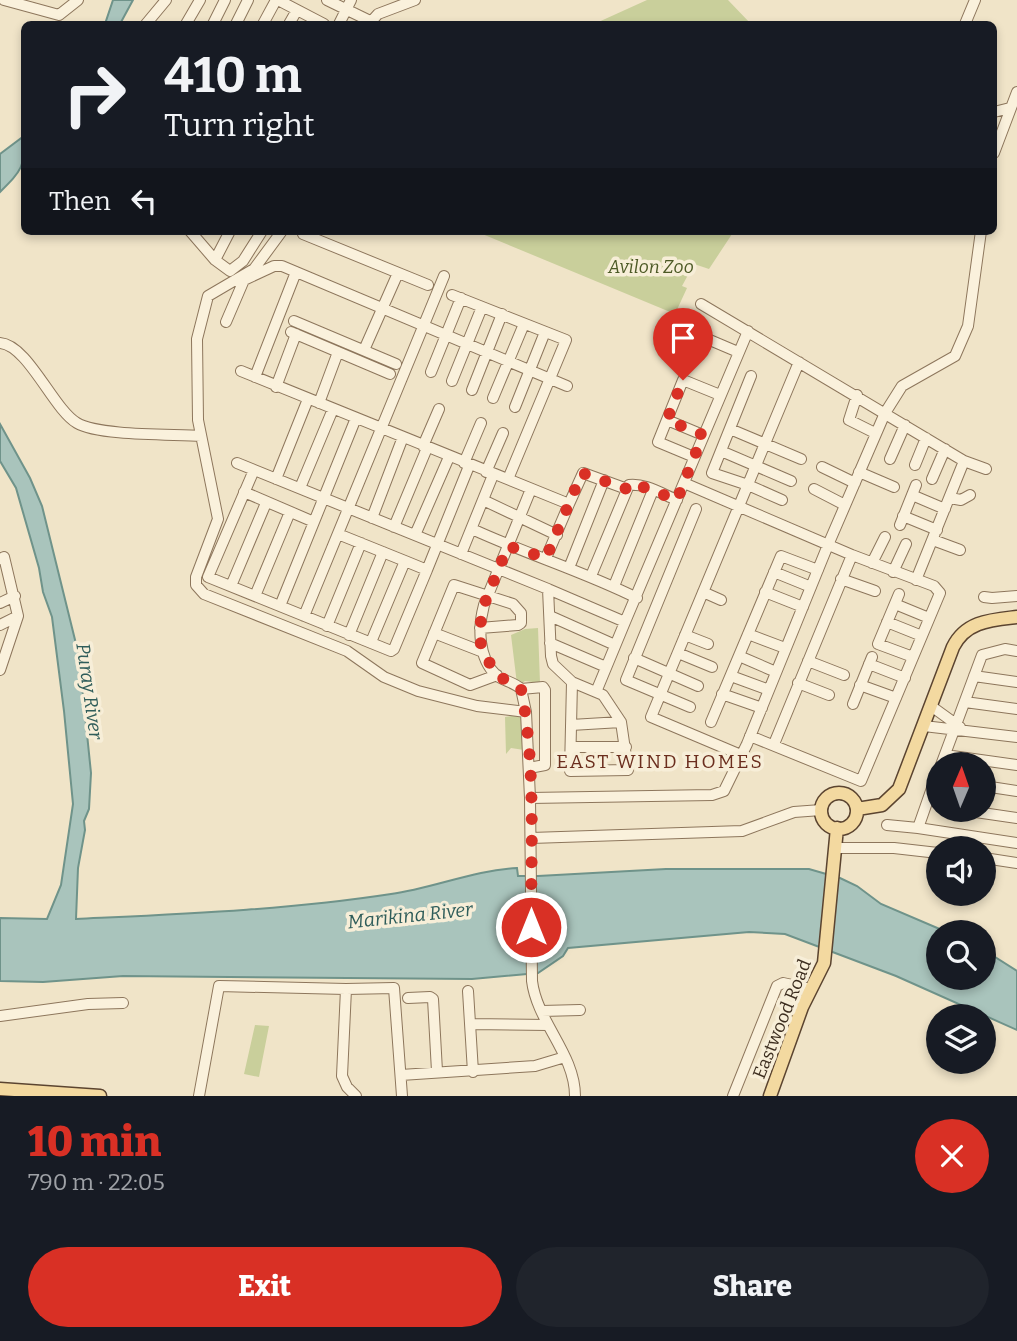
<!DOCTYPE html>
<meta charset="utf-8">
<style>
:root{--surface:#171b24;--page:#20242c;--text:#f1f3f6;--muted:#9ea1a6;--accent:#d93025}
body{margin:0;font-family:Bitter,serif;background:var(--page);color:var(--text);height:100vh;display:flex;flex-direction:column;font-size:26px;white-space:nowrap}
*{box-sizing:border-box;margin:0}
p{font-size:23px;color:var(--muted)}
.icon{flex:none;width:38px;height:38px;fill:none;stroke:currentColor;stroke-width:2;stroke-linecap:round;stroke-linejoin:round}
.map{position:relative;height:1096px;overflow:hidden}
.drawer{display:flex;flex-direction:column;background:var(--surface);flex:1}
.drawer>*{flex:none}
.guide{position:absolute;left:21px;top:21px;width:976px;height:214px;border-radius:10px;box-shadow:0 4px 10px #0003;background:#171b24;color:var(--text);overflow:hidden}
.needle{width:46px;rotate:2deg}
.buttons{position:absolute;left:926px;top:752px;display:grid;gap:14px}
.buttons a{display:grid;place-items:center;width:70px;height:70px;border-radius:50%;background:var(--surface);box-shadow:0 4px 10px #0003;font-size:35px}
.pin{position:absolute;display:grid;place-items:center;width:60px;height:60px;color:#fff;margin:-72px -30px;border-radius:50% 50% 50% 0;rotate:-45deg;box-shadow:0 0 7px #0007}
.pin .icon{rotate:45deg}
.me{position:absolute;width:77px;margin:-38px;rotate:0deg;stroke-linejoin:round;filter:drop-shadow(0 0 5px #0008)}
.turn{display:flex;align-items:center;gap:24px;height:147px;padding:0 28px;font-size:32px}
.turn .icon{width:91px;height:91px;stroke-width:2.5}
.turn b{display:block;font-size:49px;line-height:60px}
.then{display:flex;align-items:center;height:66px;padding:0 28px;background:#0003;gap:14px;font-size:26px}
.round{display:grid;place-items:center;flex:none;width:74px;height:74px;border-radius:37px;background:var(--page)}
.summary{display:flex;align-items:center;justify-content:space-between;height:119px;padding:0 28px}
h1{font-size:42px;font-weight:800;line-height:52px;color:var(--accent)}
.action{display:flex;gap:14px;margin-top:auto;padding:14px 28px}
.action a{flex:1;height:80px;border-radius:42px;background:var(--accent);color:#fff;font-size:28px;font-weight:800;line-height:80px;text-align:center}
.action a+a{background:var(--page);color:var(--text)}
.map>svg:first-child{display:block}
.green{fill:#c9cf9b}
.water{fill:#a9c4bc;stroke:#6f938a;stroke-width:2}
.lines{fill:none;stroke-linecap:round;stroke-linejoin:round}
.minor-casing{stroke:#8d765c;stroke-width:12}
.major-casing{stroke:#5b4430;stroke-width:15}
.minor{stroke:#faf1dc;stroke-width:10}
.major{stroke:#f3d9a0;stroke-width:12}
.route{stroke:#d93025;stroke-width:12;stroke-dasharray:0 21.6}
.labels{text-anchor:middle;stroke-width:7;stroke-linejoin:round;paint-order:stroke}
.park-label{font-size:18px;font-style:italic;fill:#4d5a26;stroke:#f7eed8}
.street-label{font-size:18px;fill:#3d2e20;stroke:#f7eed8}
.water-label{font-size:19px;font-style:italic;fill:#2f5d5a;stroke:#f7eed8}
.neighbourhood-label{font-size:19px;letter-spacing:2px;fill:#6b2e1e;stroke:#f7eed8}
</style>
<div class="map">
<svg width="1017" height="1096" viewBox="0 0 1017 1096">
<rect width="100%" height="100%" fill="#f0e4c8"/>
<path class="green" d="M647,0H728L751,24H594Z
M475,231H734L709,269L694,264L682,286L687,288L675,314Z
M538,628L540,683L525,681L521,684H517L511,635L525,629Z
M518,715L524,719V750L511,748L506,754L505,717Z
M255,1025L269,1026L259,1077L244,1074Z"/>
<path class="water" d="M113,0H133L120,24H105Z
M24,136C25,167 22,170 0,192V154Z
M0,424L30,478L42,506L79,656L91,773L89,809L84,821L85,830L78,868L76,919C181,914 287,910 391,894C434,888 474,870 517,868L518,876H538L666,869H809L840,878L857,886L881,904L949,933H938V978H984V950L1017,971V1030L896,976L785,934L749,932L568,948L563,956L538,973L472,979L123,976L43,982L0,981V918L47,919L61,885L73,804L64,711L52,617L43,592L39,568L16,488L0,461Z"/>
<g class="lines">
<defs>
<path id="minor" d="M4,0L59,15L78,0
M278,0L324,24
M327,0L370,21
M146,24L166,0
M186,24L200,0
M213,24L225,0
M236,24L248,0
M263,24L276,0
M289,24L297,10
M339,24L351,0
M369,24L378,14L415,0
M965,24L975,0
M994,112L1010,108
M994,153L1017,92
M190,231L215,260L230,271L243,261L262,231
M282,231L254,269L208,296L197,339L198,420L218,519L196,577V585L204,594L347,651L384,677L418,691L477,706L526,712
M303,234L428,285
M215,260L230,231
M452,295L566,340L508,479
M701,304L964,461L986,469
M294,321L396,364
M226,322L244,280L274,266H282L567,386
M291,332L390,374
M698,335L738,352
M0,343C28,345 53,409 77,423C99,436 172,434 201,436
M364,350L398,273
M241,371L569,504L546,558
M431,372L461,298
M751,376L712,473L748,485L782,500
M255,377L296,272
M452,381L482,307
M276,387L296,334
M472,390L502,314
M857,395L849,420L875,433
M493,398L524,324
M319,403L338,352
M515,407L545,332
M667,420L703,435
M730,429L801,459
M423,446L439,409
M721,451L791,481
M694,457L658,442L683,380L720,395
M890,459L905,425
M237,463L548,589L551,656L553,664L572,682
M464,463L481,423
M915,465L926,438
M822,467L855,483
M254,470L208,577L391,651L394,649L427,570L405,561L371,642
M486,472L503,433
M859,472L894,487
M276,479L308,399
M932,479L945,449
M684,483L852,555L934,586L940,593L861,781L750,736
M300,488L333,409
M531,489L484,605C478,627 478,658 496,675C503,681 514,682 521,689L526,712L530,798L532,981C537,1022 575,1054 575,1096
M814,489L845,505
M244,492L314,522
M912,495L945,509
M950,498L961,500L970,495
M483,500L557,535
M569,504L583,473L627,489
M903,516L937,530
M372,518L403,437
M900,525L916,485
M394,527L427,448
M472,529C526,554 583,571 637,598
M338,534L405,561
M415,535L449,457
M933,540L960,550
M461,554L493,475
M0,559L4,557L18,616L0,670
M872,563L885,537
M569,568L604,480
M427,570L469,466
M774,572L811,587
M893,572L906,544
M591,576L629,485C645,483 662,494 677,500
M841,579L875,591
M916,580L964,461
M231,586L266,503
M614,586L653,490
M548,589L625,622L596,692
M703,592L721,600
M765,592L803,607
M899,594L878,644L913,657
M255,596L290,512
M984,597L992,598L1017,596
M0,603L15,596
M895,604L929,618
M280,606L356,418
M304,616L444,276
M550,616L615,645
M625,622L748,331
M887,622L922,636
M0,625L18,616
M327,626L361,543
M480,628L518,625L521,623V613L513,604L454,585L422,663L470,685L497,675
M434,633L483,652
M748,634L785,648
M349,635L383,552
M685,635L708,644
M550,643L606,667
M678,653L712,667
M739,656L776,672
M634,658L698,686
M808,661L844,675
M869,664L905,678
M731,676L769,690
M974,676L1017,682
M572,682L603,695L621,722L628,770L570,771Z
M798,683L829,695
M860,685L896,698
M521,689L543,687L545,690V765L529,768
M722,694L762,708
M965,702L1017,709
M853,704L872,657
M931,706L960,727
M690,707L626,680L696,509
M711,722L781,556L818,570
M571,725L621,722
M924,726L1017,737
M774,744L852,555
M571,747H626
M741,755L651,717L799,362
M945,755L1017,765
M941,765L982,655L1005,649L1017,651
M984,786L1017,791
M530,798L712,795L724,791L747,744L828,545L885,413L902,386L955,356L968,326L981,231
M962,810L1017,818
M887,825L918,828L938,771
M918,828L1017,843
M531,838L742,831L794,812L821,810
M835,848H894L938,853
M984,858L1017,863
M346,989L342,1076L347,1087L356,1096
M468,991L473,1072
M408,998L430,997L433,999L437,1071
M542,1011L580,1010
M0,1016L88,1004L123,1003
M470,1024L548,1025
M401,1075L535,1066L565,1057
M199,1096L219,986L346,989L394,988L402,1096
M733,1096L777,986L783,983L811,989"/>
<path id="major" d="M821 811a18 18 0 1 1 36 0a18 18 0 1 1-36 0Z
M857,809L882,805L899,789L953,647C966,621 991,620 1017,617
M0,1089L100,1096
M770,1096L802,1007L824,963L837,828"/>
</defs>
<use href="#minor" class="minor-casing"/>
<use href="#major" class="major-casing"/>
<use href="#minor" class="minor"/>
<use href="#major" class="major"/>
</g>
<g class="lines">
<path class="route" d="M531,927C531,851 536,763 521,689L497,675L483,652L480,640L481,617L484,605L508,546L546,558L582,473L627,489L633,483L677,500L703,435L667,420L683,380"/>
</g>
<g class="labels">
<g class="park-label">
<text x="651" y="273">Avilon Zoo</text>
</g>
<g class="street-label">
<text transform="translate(782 1019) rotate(-68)" y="6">Eastwood Road</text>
</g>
<g class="water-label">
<text transform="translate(90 691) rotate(82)" y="7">Puray River</text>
<text transform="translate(410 915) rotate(-6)" y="7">Marikina River</text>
</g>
<g class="neighbourhood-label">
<text x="660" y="768">EAST WIND HOMES</text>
</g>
</g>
</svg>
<div class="buttons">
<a><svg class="needle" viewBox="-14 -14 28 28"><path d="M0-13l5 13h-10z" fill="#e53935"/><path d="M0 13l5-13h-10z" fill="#9ea1a6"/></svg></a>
<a><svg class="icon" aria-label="sound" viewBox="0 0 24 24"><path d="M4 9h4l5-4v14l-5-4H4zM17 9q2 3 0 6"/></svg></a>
<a><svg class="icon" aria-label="search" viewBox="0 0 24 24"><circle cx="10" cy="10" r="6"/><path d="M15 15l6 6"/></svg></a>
<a><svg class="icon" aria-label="layers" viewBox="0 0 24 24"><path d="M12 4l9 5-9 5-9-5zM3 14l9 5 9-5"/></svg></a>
</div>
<div class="pin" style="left:683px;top:380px;background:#d93025"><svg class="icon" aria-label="arrive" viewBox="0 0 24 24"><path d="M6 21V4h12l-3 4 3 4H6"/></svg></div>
<svg class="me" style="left:531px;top:927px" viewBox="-20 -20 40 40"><circle r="17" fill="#d93025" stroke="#fff" stroke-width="3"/><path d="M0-11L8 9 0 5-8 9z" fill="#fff"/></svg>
<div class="guide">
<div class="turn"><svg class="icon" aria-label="right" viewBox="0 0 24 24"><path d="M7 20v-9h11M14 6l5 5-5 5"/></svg><div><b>410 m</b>Turn right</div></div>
<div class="then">Then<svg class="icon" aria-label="left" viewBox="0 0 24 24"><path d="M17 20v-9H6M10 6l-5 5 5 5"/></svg></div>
</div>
</div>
<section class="drawer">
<div class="summary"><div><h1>10 min</h1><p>790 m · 22:05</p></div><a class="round" style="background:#d93025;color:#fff"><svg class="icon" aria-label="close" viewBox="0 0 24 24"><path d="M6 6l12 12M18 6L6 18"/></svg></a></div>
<div class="action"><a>Exit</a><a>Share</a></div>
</section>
